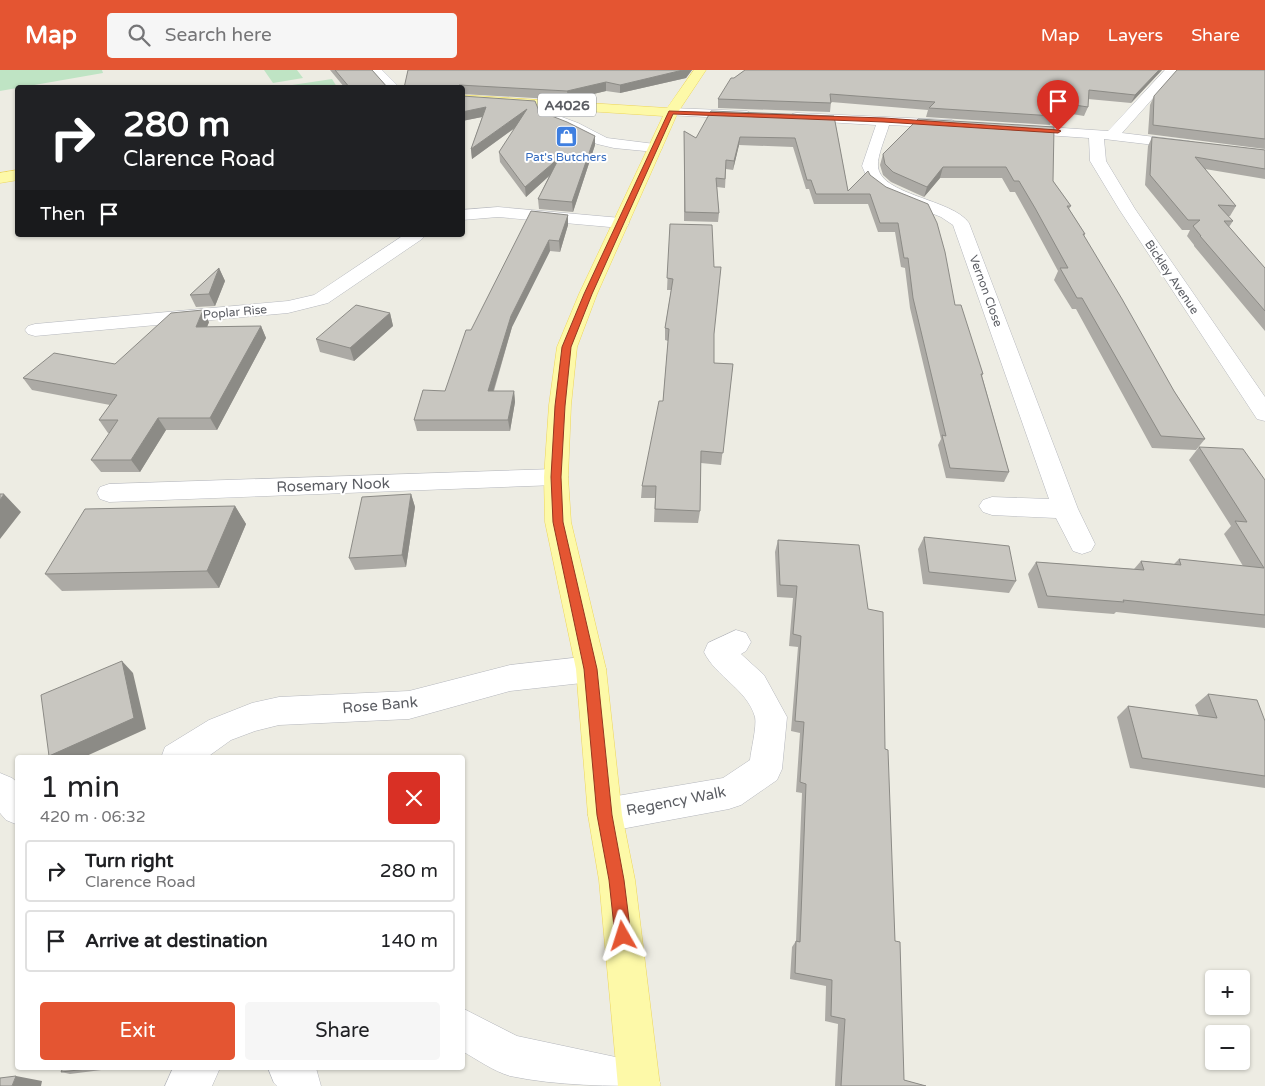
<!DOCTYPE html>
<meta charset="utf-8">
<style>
:root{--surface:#fff;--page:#f6f6f6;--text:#202124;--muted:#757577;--line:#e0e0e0;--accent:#e45532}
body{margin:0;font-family:"Varela Round",sans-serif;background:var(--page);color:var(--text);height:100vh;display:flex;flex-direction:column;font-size:19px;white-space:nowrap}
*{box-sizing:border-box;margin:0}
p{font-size:16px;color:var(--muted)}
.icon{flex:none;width:28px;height:28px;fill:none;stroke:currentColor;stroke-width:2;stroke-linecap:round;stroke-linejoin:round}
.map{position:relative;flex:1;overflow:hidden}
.sheet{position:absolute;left:15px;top:685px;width:450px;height:315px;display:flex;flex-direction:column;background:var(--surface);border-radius:5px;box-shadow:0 1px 4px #0004}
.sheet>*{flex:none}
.hud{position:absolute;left:15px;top:15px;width:450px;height:152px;border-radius:5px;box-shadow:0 1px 4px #0004;background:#202124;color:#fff;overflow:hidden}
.buttons{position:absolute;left:1205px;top:900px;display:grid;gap:10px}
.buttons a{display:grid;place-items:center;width:45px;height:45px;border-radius:5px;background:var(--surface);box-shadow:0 1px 4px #0004;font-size:25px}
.pin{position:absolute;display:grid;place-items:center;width:42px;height:42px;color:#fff;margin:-51px -21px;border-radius:50% 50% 50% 0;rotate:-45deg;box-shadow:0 0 5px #0007}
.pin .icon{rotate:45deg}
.me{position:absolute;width:55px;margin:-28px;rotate:354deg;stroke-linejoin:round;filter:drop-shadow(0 0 4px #0008)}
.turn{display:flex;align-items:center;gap:18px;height:105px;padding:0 25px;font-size:22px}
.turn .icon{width:65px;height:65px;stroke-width:2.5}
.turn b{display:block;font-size:35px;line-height:42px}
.then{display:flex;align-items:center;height:48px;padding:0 25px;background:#0003;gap:10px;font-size:19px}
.round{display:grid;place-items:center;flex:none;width:52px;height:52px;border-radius:5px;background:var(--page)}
.summary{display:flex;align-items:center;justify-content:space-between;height:85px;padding:0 25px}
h1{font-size:30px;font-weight:600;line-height:38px}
.action{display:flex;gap:10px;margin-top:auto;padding:10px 25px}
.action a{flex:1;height:58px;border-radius:5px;background:var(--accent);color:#fff;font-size:20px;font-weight:600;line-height:58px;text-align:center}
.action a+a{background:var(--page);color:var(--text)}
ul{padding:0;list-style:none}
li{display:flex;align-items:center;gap:15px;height:62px;margin:0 10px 8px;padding:0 15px;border:2px solid var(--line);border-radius:5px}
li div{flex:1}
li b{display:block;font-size:19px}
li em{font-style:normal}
header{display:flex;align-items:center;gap:30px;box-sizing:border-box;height:70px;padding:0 25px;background:var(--accent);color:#fff}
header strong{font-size:24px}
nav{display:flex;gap:28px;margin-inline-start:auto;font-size:18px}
.search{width:350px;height:45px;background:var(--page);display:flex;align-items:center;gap:12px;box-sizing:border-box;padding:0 18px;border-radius:5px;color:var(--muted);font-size:19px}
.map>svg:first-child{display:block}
.green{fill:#bfe4c4}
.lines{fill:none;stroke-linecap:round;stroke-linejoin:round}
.minor-casing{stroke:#b5b7bd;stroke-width:1}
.major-casing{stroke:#edd65c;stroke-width:1}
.minor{fill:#fff;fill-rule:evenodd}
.major{fill:#fdf9a8;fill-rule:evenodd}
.wall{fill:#acaaa5}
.shaded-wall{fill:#8c8b86}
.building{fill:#c8c6c0;stroke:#8c8b86}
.route{fill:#e45532;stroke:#943720}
.labels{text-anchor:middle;stroke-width:4;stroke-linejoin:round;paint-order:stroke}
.far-shop-label{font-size:12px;fill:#366cbe;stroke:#fff}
.far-street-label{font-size:12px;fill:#5b5d63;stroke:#fff}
.shield{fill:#fff;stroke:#8c8e92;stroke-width:1}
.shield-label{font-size:14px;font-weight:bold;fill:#5b5d63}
.street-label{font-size:15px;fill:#5b5d63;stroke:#fff}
</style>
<header>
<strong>Map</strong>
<div class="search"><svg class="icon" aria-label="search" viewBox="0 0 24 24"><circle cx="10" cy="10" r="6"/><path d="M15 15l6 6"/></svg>Search here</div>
<nav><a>Map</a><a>Layers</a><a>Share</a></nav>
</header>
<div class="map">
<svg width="1265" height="1016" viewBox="0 0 1265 1016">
<rect width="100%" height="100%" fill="#edece3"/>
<path class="green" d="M0,0H102L103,3L0,21Z
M264,0H297L303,8L273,13Z
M332,9L337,17H279Z"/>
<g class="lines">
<defs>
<path id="minor" d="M369,0H382L400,18H386Z
M1165,0H1178L1122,63L1188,71L1193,72L1195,75L1193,78L1188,79L1104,69L1106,91L1135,139L1265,327V351L1257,349L1119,139L1090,91L1089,68L1017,63L1010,59L1017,55L1108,61Z
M543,29L550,33L551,43L578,53L607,68L655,74L660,75L662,78L660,81L655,82L614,78L597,74L568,59L540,48L536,33Z
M671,38L747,41L754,45L747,49L666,45L664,42Z
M797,43L952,50L959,54L952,58L889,55C886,66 877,86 878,96C879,125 953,129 969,153L1078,439L1095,474L1091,481L1082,484L1073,481L1056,448L992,445L983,442L979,436L983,430L992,427L1049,429L953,155L941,147L884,124L869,112L862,96L876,55L792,50L790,47L792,44Z
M498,137L621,148L627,149L629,153L627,157L621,158L498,147L462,150V140Z
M404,165H425L422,169L328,233L288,243L35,266L28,264L25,260L28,256L35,254L288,231L314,225Z
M556,399L565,401L568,407L565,413L556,415L109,432L100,429L97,423L100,417L109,414Z
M736,560L746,563L751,572L746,581L741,584L764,605L787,647L782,699L777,710L741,735L729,739L605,762L593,757L588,745L593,733L605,728L723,708L750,690C751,680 757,656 755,647C747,619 716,607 704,582L708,573Z
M591,586L602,590L606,599L602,608L591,612L510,621L409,649L279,655L255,661L231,670L206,688H161L165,677L209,650L252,633L279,627L409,621L510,595Z
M0,703L12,708L18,713V755L6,750L0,743Z
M462,938L517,966L639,992L654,998L660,1013L659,1016C610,1016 557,1016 510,1006C493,1001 478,990 462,981Z
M173,998H220L212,1016H165Z
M268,998H316L321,1016H277L274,1013Z"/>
<path id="major" d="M694,0H706L678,42L597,224L577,277L571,335L568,407L571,452L606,599L622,745L635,810L660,1016H618L599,810L588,745L576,599L545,452L544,407L549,335L557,277L579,224L663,46L462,33V25L667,38Z
M18,100V110L0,113V103Z"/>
</defs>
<use href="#minor" class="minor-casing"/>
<use href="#major" class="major-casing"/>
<use href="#minor" class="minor"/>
<use href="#major" class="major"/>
</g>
<path class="wall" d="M330,0H372L388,18H345Z
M408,0H692L686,8L620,23L606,21L568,30L462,24V18H404Z
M745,0H1162L1131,33L1088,29V37L1084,46L1054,41V46L1050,55L926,47L928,40L831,32L830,42L718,38V29L734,8Z
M1265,0V79L1148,64L1150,35L1154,26Z
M462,26L539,41L595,75L573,142L539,139L538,129L549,106L526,127L500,92L499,82L515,58L472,89L471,79L482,47L462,51Z
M834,46L848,121L870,105L955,235L983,304L982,306L1009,402L1004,412L946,408L938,375L941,369L910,238L905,198L901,197L895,162H878L868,134H814L809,119H806L793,77L739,75L733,100L726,99L725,118L717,117L719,143L718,152L684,151V61L696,68Z
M918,49L1053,111L1071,136L1069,139L1085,164L1084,166L1174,321L1205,369L1196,380L1152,378L1076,239H1072L1054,210L1058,201L1030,149L1015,122H1010L1002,108H940L924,127L891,112L883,105L880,95L883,84Z
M1152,67L1265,80V109L1205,99L1236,136L1230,146H1228L1233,151L1229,157L1265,198V261L1194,176V175L1187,166L1190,160H1182L1145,115L1148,76Z
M568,145V155L560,182L550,181L512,257L494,321H514L515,332L510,361H417L414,350L445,321L471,260Z
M670,154L714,264V293L733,294L721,395L701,393L700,441L698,453L654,452L655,428H641L642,416L663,331L668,271L665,270V258L671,220H667Z
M219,198L225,211L215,236L196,237L190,225Z
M390,243L393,256L354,291L320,282L316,269Z
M209,252L207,257L261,256L266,268L217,360H166L140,402H101L91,390L110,363H108L99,350L110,335L32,320L23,308L115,294Z
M1199,377L1265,410V558L1116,542L1114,544L1038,538L1028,504L1036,492L1134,499L1141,491L1174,494L1179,489L1243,496L1224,464L1231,456L1189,390Z
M411,424L415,437L406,497L355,500L349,488Z
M235,436L246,454L219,518L62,521L45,504Z
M924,467L1016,511L1009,523L923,514L918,479Z
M778,470L885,679L895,871L904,1010L926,1016H835L838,954L825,951L826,916L790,909L792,877L796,871L802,723L796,722L800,663L791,661L798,577L789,576L793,528L777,527L775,482Z
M1208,624L1265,651V718L1130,698L1117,647L1128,636L1199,646L1195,635Z
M63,998H117L70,1004L61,1002Z"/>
<path class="shaded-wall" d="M683,0H692L686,8L620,23V15Z
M1159,0H1162L1131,33L1135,25Z
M606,12V21L568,30L567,21Z
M486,37L487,46L462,51V42Z
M527,39L528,48L472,89L471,79Z
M595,66V75L573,142L572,132Z
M740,67L739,75L733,100L734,91Z
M559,88V97L526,127L525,117Z
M943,97L940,108L924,127L927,117Z
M568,145V155L560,182L559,171Z
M549,170L550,181L512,257L490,332L488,321L511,246Z
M219,198L225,211L215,236L209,224Z
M203,240L209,252L202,269L196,257Z
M390,243L393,256L354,291L350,278Z
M261,256L266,268L217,360L210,348Z
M514,321L515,332L510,361L508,350Z
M158,348L166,360L140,402L131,390Z
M4,424L21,442L0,469V430Z
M411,424L415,437L406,497L402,485Z
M235,436L246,454L219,518L207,501Z
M122,591L133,603L146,659L82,688H52L49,686Z
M16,1006L42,1011L41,1016H12Z"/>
<path class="building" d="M335,0H372L388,18H350Z
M408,0H683L620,15L606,12L567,21L459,15V18H404Z
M745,0H1159L1135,25L1089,20L1088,37L1054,32V46L929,38L935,32L830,24L831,33L718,29L731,8H734Z
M1177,0H1265V69L1153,55L1154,26Z
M462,26L535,31L539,41L567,52L595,66L572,132L538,129L559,88L525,117L499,82L527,39L471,79L486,37L462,42Z
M711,41L834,46L848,121L868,101L870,105L886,117L928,134L937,153L945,182L955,235H961L983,304H981L1009,402L950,398L942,365L946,366L913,228L908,188H904L898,153H880L870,124H816L811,110H807L795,68L740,67L734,91L726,90L725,109L716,108L719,143L685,142L684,61L696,68Z
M918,49L1054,57L1053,111L1071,136H1067L1085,164H1083L1122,229L1174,321L1205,369L1161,366L1082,228H1077L1060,198H1068L1035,138L1019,111H1014L1006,97H943L927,117L893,102L885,94L883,84Z
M1152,67L1265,80V99L1195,87L1236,136L1218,135L1233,151H1224L1265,198V241L1200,166H1201L1193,156L1200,150H1188L1150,105Z
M531,141L568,145L559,171L549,170L511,246L488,321H514L508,350H414L423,320L445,321L466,260H471Z
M670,154L712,155L714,197H721L714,264V293L733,294L723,383L701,381L700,441L655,439L656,416H642L659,331H663L669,259L665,258L673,209L667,208Z
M219,198L209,224L190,225Z
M356,235L390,243L350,278L316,269Z
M203,240L196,257L261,256L210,348H158L131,390H91L118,350H99L117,325L23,308L54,283L115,294L171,243Z
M1199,377L1243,379L1265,410V545L1123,530L1124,532L1047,526L1036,492L1144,500L1141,491L1181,495L1179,489L1264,498L1235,451L1247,452Z
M0,424H4L0,430Z
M411,424L402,485L349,488L362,427Z
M235,436L207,501L45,504L85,439Z
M924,467L1009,476L1016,511L929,502Z
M778,470L859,475L868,539L883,542L885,679L888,680L895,871L900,872L904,1010L926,1016H841L845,949L831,946L832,910L795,903L796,871L800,872L806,714L800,712L804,652L795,651L801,566L793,564L797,516L780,515Z
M122,591L134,648L49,686L41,625Z
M1208,624L1257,630L1265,651V706L1142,688L1128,636L1217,648Z
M63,998H95L61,1002Z
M16,1006L12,1016H0V1008Z"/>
<path class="route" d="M669,41L884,48L1058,60L1061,61L1058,63L884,52L673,44L592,224L571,277L565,336L561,407L563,452L597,599L612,745L624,810L631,866L628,871L623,874L617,871L615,866L609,810L597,745L584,599L553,452L551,407L555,336L562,277L584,224Z"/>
<defs>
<symbol id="shop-square" viewBox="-11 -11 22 22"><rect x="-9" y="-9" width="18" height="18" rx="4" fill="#3f7fe0" stroke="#fff"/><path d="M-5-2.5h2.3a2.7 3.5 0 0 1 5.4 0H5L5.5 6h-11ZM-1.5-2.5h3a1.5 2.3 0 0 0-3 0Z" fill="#fff"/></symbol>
</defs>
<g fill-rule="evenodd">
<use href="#shop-square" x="554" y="54" width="25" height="25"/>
</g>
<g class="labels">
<g class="far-shop-label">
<text x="566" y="91">Pat's Butchers</text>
</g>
<g class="far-street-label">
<text transform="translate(1172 207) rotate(56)" y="4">Bickley Avenue</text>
<text transform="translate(986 221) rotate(70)" y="4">Vernon Close</text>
<text transform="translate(235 242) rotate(-5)" y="4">Poplar Rise</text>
</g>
<rect class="shield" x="538" y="23.5" width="58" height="23" rx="4"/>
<g class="shield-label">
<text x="567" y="40">A4026</text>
</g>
<g class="street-label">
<text transform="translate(333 415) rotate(-2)" y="5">Rosemary Nook</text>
<text transform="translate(380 635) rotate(-5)" y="5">Rose Bank</text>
<text transform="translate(676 731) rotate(-11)" y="5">Regency Walk</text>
</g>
</g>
</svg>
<div class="buttons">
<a>+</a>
<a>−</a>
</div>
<div class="pin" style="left:1058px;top:61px;background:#d93025"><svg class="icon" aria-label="arrive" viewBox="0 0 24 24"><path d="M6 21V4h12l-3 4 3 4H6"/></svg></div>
<svg class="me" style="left:623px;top:866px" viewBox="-20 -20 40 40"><path d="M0-17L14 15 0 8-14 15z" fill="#e45532" stroke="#fff" stroke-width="4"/></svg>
<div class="hud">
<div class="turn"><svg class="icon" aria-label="right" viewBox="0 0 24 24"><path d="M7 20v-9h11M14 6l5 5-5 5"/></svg><div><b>280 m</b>Clarence Road</div></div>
<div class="then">Then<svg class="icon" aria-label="arrive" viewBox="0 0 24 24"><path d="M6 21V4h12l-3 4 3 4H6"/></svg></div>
</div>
<section class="sheet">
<div class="summary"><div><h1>1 min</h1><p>420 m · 06:32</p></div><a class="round" style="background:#d93025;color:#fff"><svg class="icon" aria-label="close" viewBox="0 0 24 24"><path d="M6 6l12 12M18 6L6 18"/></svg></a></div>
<ul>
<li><svg class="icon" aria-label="right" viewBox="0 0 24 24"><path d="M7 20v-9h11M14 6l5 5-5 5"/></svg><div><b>Turn right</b><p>Clarence Road</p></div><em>280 m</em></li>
<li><svg class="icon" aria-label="arrive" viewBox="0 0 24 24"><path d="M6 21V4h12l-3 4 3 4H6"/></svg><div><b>Arrive at destination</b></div><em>140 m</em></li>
</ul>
<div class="action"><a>Exit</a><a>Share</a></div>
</section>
</div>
